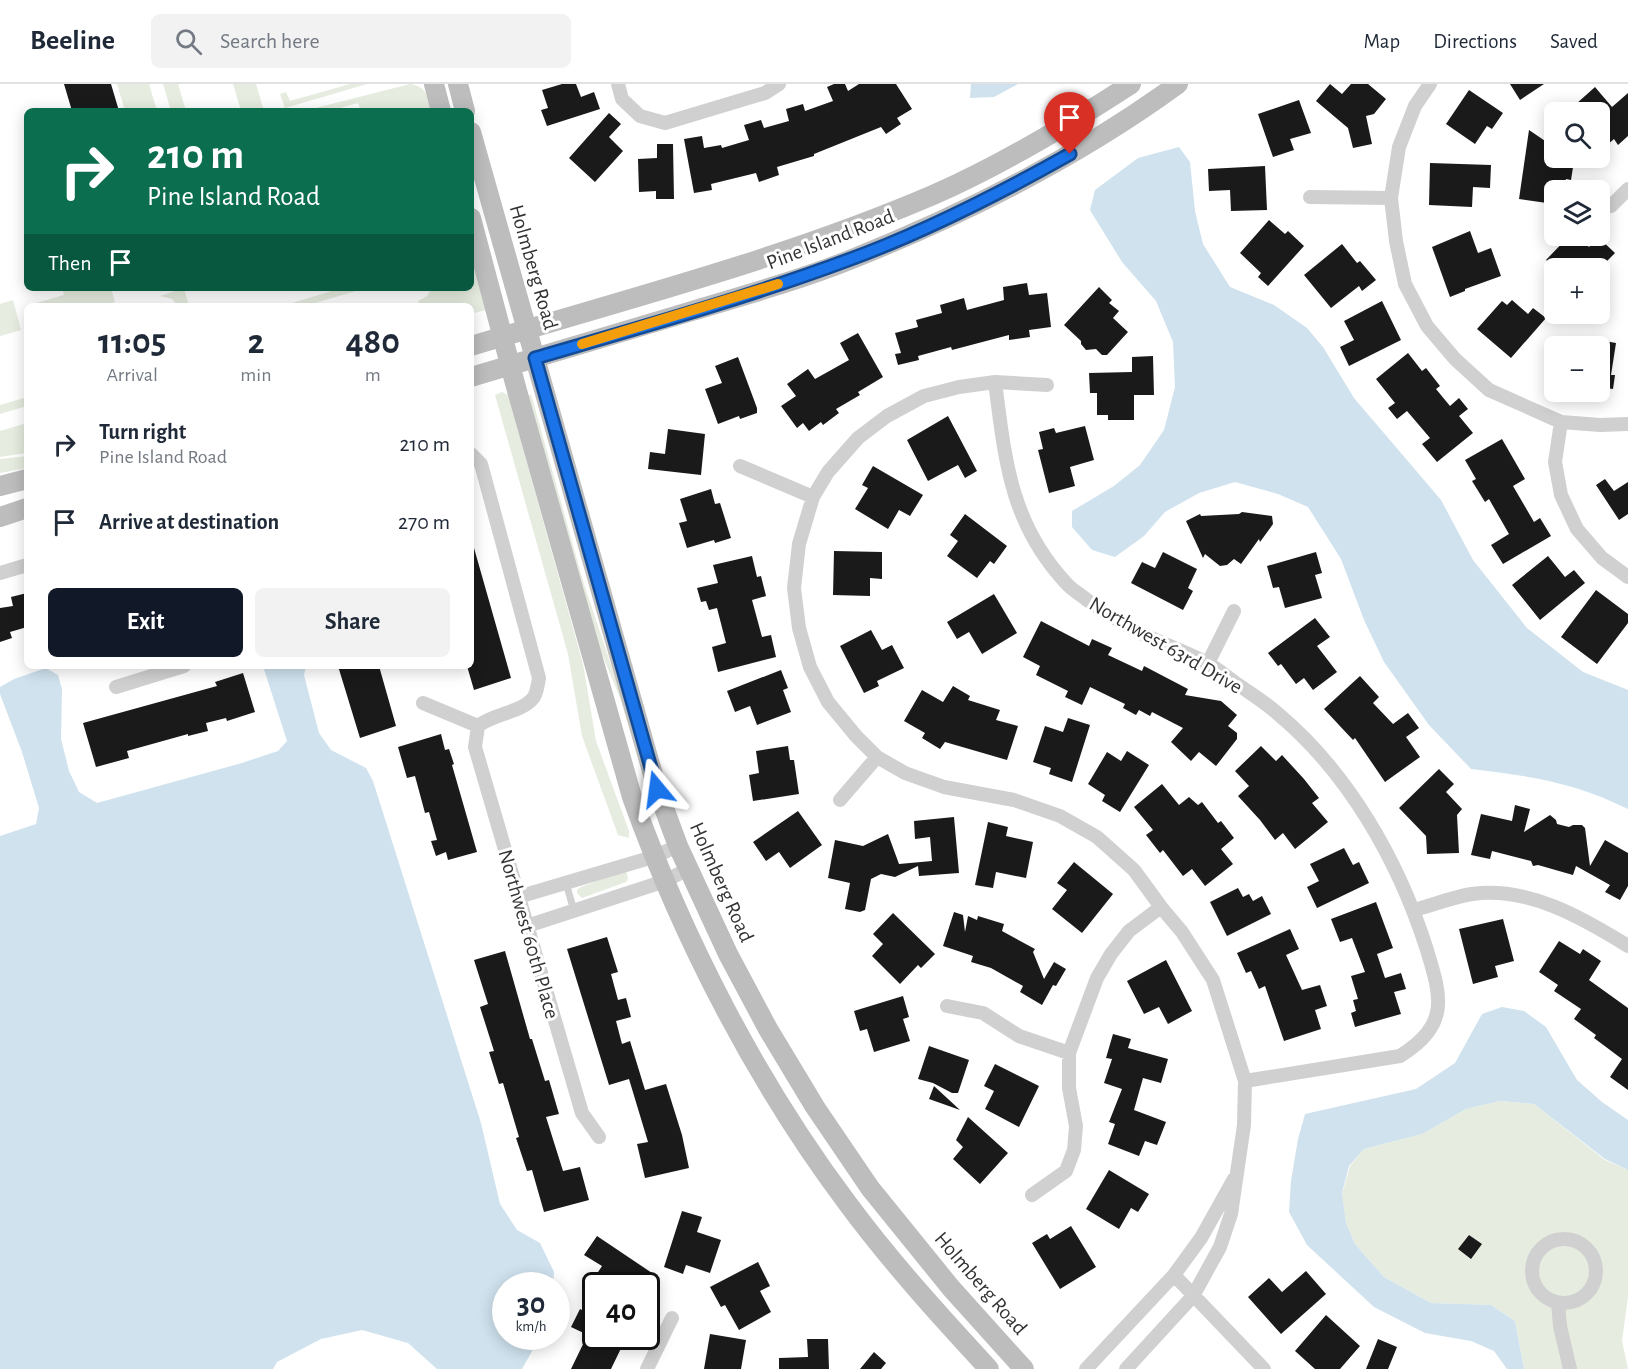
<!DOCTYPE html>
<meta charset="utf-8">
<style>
:root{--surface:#fff;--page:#f2f2f3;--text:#1f2937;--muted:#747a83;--line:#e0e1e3;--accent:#111827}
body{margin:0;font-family:"Alegreya Sans",sans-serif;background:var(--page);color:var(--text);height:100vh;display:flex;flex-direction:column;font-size:22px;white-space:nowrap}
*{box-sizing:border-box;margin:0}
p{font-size:20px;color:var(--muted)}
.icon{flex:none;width:33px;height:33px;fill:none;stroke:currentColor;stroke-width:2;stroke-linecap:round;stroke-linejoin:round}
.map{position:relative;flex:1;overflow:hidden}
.side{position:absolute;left:24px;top:219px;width:450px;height:366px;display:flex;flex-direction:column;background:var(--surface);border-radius:9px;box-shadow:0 3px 15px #0003}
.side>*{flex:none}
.top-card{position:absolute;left:24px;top:24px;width:450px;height:183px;border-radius:9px;box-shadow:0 3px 15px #0003;background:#0b6e4f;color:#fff;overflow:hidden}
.buttons{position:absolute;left:1544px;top:18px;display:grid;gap:12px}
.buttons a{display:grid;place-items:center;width:66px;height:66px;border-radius:9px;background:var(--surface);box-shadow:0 3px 15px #0003;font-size:30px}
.speed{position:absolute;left:492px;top:1188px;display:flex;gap:12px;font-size:30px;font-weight:700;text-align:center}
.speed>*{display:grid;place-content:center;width:78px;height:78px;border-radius:50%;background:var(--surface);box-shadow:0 3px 15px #0003;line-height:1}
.speed small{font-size:15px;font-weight:400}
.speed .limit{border:3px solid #111;border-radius:9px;background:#fff;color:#111}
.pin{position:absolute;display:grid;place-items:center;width:51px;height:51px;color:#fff;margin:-62px -26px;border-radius:50% 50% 50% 0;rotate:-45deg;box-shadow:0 0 6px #0007}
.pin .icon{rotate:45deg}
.me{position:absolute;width:66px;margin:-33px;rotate:344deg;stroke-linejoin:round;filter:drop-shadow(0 0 4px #0008)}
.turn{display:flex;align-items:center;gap:21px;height:126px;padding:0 24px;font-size:27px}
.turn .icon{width:78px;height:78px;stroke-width:2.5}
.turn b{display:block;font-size:42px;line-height:51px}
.then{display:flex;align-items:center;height:57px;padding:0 24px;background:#0003;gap:12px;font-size:22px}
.eta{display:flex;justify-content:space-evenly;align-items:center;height:102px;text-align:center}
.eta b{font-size:36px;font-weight:700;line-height:42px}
.button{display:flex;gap:12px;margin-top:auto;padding:12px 24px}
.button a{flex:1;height:69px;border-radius:9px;background:var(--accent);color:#fff;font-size:24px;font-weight:700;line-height:69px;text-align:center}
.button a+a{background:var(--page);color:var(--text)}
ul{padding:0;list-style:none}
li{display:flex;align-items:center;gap:18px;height:78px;padding:0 24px}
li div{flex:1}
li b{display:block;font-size:22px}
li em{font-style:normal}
header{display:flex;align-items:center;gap:36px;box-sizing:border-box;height:84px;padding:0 30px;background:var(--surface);border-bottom:2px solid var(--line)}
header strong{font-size:28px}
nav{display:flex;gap:33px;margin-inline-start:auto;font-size:21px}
.search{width:420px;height:54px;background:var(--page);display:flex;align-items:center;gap:15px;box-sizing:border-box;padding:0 21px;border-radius:9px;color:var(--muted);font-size:22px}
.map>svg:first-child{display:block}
.green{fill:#e6ecdf}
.water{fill:#cfe2ee}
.building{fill:#1a1a1a}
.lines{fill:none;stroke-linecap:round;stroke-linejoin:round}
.lane{stroke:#d0d0d0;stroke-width:7}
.street{stroke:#d0d0d0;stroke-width:14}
.secondary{stroke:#bdbdbd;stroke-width:20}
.route-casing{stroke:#114b97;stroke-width:15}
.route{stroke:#1a73e8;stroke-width:10}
.slow{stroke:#f59e0b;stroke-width:10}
.labels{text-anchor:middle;stroke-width:6;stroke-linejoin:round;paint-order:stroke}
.street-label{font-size:21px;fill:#333;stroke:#fff}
</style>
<header>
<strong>Beeline</strong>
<div class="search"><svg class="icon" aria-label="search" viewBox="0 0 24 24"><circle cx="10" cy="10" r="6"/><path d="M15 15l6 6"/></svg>Search here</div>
<nav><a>Map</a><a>Directions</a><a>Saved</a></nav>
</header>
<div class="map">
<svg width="1628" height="1285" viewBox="0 0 1628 1285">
<rect width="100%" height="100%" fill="#fff"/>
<path class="green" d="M117,0H149L157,27H125Z
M163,0H178L186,27H171Z
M233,0H256L264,27H241Z
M350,0H367L285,24L280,10L286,8L290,17Z
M410,0C426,2 428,13 432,27H361L358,19L329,27H304Z
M471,169L486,226L474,229L471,238V222H420L418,217L427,212L432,204H471Z
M62,204H111L115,218L101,222H37L36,219L64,211Z
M184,204L189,222H178L172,215L160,212Z
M342,204H366L305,222H282Z
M13,216L21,246L0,252V220Z
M502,308L508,311L583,580L596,657L629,747V754L618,751L582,652L568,570L495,311Z
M531,310L583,497L643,677L638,673L620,614L597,558L529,312Z
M27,313V322L0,330V321Z
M27,339V369L0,373V347Z
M27,372V384L0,389V375Z
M624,787L627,789L628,795L626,798L582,814L577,809V806L581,803Z
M1500,1017L1534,1020L1605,1076L1628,1086V1213L1622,1257L1628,1285H1524L1515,1237L1491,1221L1431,1219L1384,1193L1355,1160L1346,1139L1342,1110L1350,1082L1364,1065L1422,1050L1466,1025Z"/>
<path class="water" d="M971,0H1018L994,13L970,14Z
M1179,63L1190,78L1195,127L1203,160L1230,203L1274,221L1307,244L1323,263L1354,314L1441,416L1473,476L1527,544L1583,588L1628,606V725C1574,698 1530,692 1471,685L1429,641L1384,578L1364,536L1341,475L1308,423L1278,410L1235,398L1199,409L1165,428L1144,452L1115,473L1092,466L1072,443V427L1114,402L1140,381L1164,346L1175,303L1173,258L1156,217L1122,178L1090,126L1095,106L1138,74Z
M263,582H306L304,591L319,649L331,666L366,684L373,697L481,1039L500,1120L517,1146L540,1159L554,1188L553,1201L506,1202V1252L540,1253L522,1285H437L408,1259L362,1246L321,1255L277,1278L273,1285H0V752L36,740L39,724L22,668L0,610V603L14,595L46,584L58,591L62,605L61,655L69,687L79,708L97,719L242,679L278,667L287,657Z
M1502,923L1524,927L1546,943L1577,996L1602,1018L1628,1036V1086L1605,1075L1534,1020L1500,1017L1466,1025L1422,1050L1364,1065L1349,1082L1342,1109L1346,1139L1355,1160L1384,1193L1431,1219L1491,1221L1515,1237L1524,1285H1507L1494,1267L1471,1257L1425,1249L1374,1223L1307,1161L1289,1128L1291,1097L1298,1055L1305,1030L1416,1005L1455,979L1482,930Z"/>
<path class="building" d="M64,0H111L119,27H72Z
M562,0H576L581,13L594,8L600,25L547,42L541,26L548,24L542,6Z
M834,0H845L848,7L859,0H896L912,25L897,34L901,40L886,50L881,43L814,70V72L777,83L779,91L759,98L756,89L711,100L712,106L694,109L684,55L702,52L704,64L721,61L722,64L749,56L744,41L761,36L764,44L789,37L786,25L803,20L805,27L833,17L827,3Z
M1330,0L1342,10L1351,0H1368L1386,15L1374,30L1366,32L1372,60L1353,64L1348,44L1316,17Z
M1510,0H1544L1520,16Z
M1595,3L1612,23L1628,9V52L1618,61L1614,55L1599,68V28H1584L1576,20Z
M1469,6L1503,29L1492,45L1487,42L1475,60L1446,40Z
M1299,16L1311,49L1290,55L1294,66L1273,73L1258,30Z
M609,29L621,40L609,53L623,67L595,98L569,74Z
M1529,46L1554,63V74L1574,77L1571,96L1566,95L1564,106H1554V120L1519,115Z
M657,60H673L674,115H656V107L639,108L638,75L657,74Z
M1430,79L1491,81L1490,104L1473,103L1472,123L1429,121Z
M1265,82L1267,126L1231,127L1230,106L1209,107L1208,85Z
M1269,136L1285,150L1288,147L1304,162L1268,202L1258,193L1261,189L1240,169Z
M1470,147L1478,169L1491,164L1501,192L1465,205V207L1450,213L1432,163Z
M1569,152H1576L1589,163L1598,153L1615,169L1600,184H1555L1546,176Z
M1342,160L1357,179L1360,177L1376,196L1362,207L1359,202L1331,224L1304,191Z
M1027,199L1029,211L1047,209L1051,243L1029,246L1030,253L1009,256V251L952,266L951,263L918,272L919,276L898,281L895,270L901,269L895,249L918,243L916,236L942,229L940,221L964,214L967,226L1004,216L1003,203Z
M1099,203L1112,216L1109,219L1119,227L1113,234L1128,248L1107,271H1102L1096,265L1086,266L1081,260V257L1064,241Z
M1512,216L1528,230L1533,224L1546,234L1511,274L1477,245L1502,217L1507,221Z
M1382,217L1401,256L1349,282L1340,263L1354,256L1344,237Z
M858,249L883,293L858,308L860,311L836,325L839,329L823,341L821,338L809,347L803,339L797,344L781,322L796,312L787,300L808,285L815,295L849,276L840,259Z
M1599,256L1616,259L1611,291H1615L1613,305L1599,303Z
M1408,269L1422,287L1426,284L1440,302L1436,305L1450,322L1459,314L1468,325L1459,332L1473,349L1437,378L1422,360L1430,354L1407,327L1397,335L1388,324L1395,319L1376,295Z
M1153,272L1154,311H1134V336H1108V331H1097V309H1090L1089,289L1132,288V273Z
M738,273L757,324V329L740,335L739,332L718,340L705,305L722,299L715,282Z
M948,332L977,387L965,394L958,381L928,397L907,356Z
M1085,342L1094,376L1070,383L1075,402L1049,409L1038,366L1043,365L1039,348L1054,344L1056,349Z
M668,345L705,350L701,391L648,385L650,368L665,370Z
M1502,355L1525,395L1513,402L1534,438L1540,434L1551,452L1503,480L1491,461L1509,450L1489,415L1485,418L1472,397L1476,395L1465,376Z
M873,382L923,411L910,432L899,426L888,445L855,425L868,404L862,401Z
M1605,395L1614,407L1628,398V430L1619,436L1596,401Z
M711,405L715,420L720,419L731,454L715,459L714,456L687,464L679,439L687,437L680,415Z
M1242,428L1272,432L1273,440L1260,458L1259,455L1241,480L1234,475L1227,481L1220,482L1205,470L1203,474L1186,437L1200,430L1201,432L1239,430Z
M965,430L1007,462L994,480L990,477L977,494L947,472L958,457L950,451Z
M474,464L511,594L474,606L467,582H471V465Z
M834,467L882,468V495L870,494V512L833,511Z
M1163,468L1197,485L1188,504L1193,507L1183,526L1131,499L1142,478L1155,484Z
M1316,468L1322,489L1315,491L1322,514L1285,524L1279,503L1273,504L1267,482Z
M752,472L757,493L761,492L766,512L752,516L762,553L771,551L776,573L718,588L712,563L726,559L717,524L709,526L706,517L701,518L697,504L718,499L713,481Z
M1548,472L1565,493L1574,486L1585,499L1540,536L1512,501Z
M1596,506L1628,530V539L1597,580L1561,553Z
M27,509V543L10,548L12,554L0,558V524L13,522L11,513Z
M994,510L1017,549L982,570L969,548L957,555L947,538Z
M1315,534L1330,553L1317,562L1337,588L1313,606L1304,594L1296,600L1281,580L1278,582L1268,569Z
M1041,537L1089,562L1092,555L1112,564L1108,571L1142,587L1144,582L1188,605L1185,611L1221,617L1237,631L1228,642L1237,649V655L1216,682L1199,668L1191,677L1171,658L1183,644L1152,628L1150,632L1139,626L1136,631L1123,624L1125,620L1090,603L1082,621L1065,613L1068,607L1036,591L1040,582L1023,573Z
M871,546L882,566L892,561L904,584L877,597L879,602L864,609L840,562Z
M338,582H379L396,642L360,654Z
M781,586L788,604L783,606L791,628L757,641L750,622L735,628L727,607Z
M243,589L255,628L227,637L226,634L206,639L208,647L188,652V650L127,667L129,674L96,683L83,639L217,602L215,598Z
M1360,592L1379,613L1373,619L1393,640L1408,629L1419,644L1406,653L1420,673L1385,698L1355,654L1353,656L1324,625Z
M953,602L970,612L968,616L1000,626L996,636L1018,642L1007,676L945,658L940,665L922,654L925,649L904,637L922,606L943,618Z
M1068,634L1090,641L1072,698L1049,690L1051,684L1033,678L1045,642L1063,648Z
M441,650L445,666L449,665L454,680L452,681L477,768L448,776L446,768L436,772L431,757L437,756L429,728L425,729L415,692L407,694L398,663Z
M788,662L790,676H794L799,710L753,717L749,691L759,689L756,667Z
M1261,662L1276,677L1282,671L1304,695L1319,714L1312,719L1328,738L1295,765L1283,749L1275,756L1260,736L1238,712L1249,702L1235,687Z
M1127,667L1149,681L1120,728L1102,717L1105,711L1088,700L1107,668L1121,677Z
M1439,685L1454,700L1446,708L1462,725L1457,731L1459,769L1427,770L1426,752L1399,724Z
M1162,700L1179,721L1189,713L1198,721L1202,718L1218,739L1221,737L1234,754L1221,765L1233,780L1205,802L1192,785L1183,792L1163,766L1160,769L1146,751L1153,746L1134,723Z
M1515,721L1530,725L1524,748L1550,731L1556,736L1557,740L1569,743L1573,741H1582L1585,744L1590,782L1605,756L1628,769V802L1620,816L1605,808L1610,801L1576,782L1573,791L1538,781L1533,782L1531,777L1492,767L1490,775L1471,771L1481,730L1512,737Z
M798,727L822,761L790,784L779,768L766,777L753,758Z
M954,733L959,789L919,792L918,782L895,793L881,790L871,795L865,826L860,828L845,825L850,799L828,794L835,756L863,762L888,750L899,780L932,777L930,753L915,755L914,737Z
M988,738L1008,743L1006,752L1033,758L1026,794L996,788L993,804L975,801Z
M1344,764L1353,781L1359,778L1369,799L1317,824L1307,803L1319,797L1310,780Z
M1074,778L1113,810L1082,849L1052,825L1067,806L1057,799Z
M1238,804L1243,813L1249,810L1253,817L1262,812L1271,830L1227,852L1210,818Z
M1376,818L1393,864L1377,870L1385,894L1401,889L1406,905L1394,908L1401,930L1355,943L1351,929L1356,927L1353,916L1358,915L1351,892L1365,888L1352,854L1340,858L1331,835Z
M954,828L963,831L965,848L968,832L977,836L978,832L1004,840L1002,847L1035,865L1033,868L1044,895L1054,878L1066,885L1056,902L1053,901L1042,921L1020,908L1023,902L991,884L971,878L973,872L943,862Z
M893,829L935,870L921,884L918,881L900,900L872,872L883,860L873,850Z
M1503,835L1514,877L1495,882L1498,893L1473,900L1459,845Z
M1290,845L1299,865L1286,871L1302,906L1320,901L1327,922L1315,926L1321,945L1284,957L1265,902L1259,905L1251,887L1246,889L1237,869Z
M607,853L618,888L611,890L618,916L626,914L631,933L616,937L622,960L630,957L645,1006L666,1000L682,1051L689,1084L645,1094L637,1060L648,1058L629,995L609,1001L567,865Z
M1559,857L1580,870L1583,865L1601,877L1589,896L1628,924V1006L1610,993L1622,975L1594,954L1596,951L1574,935L1581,925L1554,907L1558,901L1539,888Z
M505,867L530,955H532L545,997L549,996L559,1030L546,1033L563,1087L580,1083L589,1116L544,1128L532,1086L527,1087L516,1054L519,1053L503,999L499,1000L489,968L494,967L480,923L488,920L474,876Z
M1166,876L1192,927L1168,940L1159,923L1144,930L1127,897Z
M903,912L909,933L903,935L910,957L874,968L867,945L860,947L854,927Z
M1113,950L1131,955L1128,964L1168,975L1161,999L1143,994L1134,1026L1166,1038L1157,1061L1145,1057L1139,1072L1108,1060L1115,1040L1109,1038L1122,1005L1104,999L1112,975L1106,974Z
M929,962L969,976L958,1009H952L933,999L918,995Z
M995,980L1039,1002L1019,1043L985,1025L994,1007L984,1002Z
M934,1002L960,1026L929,1015Z
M968,1033L1008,1069L980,1100L953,1075L963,1063L956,1056Z
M1109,1086L1149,1110L1138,1128L1131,1124L1119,1145L1086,1125Z
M682,1127L702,1133L697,1148L721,1156L710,1189L686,1181L683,1190L664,1183Z
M1071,1142L1096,1183L1060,1205L1032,1159L1047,1150L1050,1155Z
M1469,1151L1482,1160L1471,1175L1458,1165Z
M597,1152L652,1189L643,1202H589L602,1182L584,1171Z
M758,1178L770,1202L760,1207L771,1228L739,1246L725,1221L721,1223L710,1203Z
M1306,1187L1326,1210L1281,1250L1248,1213L1269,1194L1282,1208Z
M580,1225L596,1233V1252H627L611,1285H571L587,1252H590L571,1243Z
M1326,1231L1360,1262L1340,1285H1315L1295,1267Z
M710,1250L746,1256L741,1285H704Z
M807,1255H828L829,1285H779V1274L808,1273Z
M1378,1255L1397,1263L1388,1285H1366Z
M874,1268L886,1279L881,1285H860Z"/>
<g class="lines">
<path class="lane" d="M566,799L574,827"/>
<path class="street" d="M618,0L622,15L640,32L665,39L765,9L779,0
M1430,0L1415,22L1399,63L1391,114L1396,157L1405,200L1427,242L1455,275L1489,306L1561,338L1600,341L1628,340
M1310,113L1391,114
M1611,122L1628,105
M995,298C1005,375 1010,439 1066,499C1072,506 1080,510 1087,516C1103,527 1120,538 1137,547C1159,559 1185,567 1207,579C1219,585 1229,595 1240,602C1253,611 1266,619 1277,629C1348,688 1398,776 1426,863C1441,912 1451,940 1400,972L1245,997
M1047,301L995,298L959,303L924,312L887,332L858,354L828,388L813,413L799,460L794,504L799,544L810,583L828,618L856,652L877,673L905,689L944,703L1014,716L1060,732L1097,753L1134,786L1161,823L1182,848L1213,896L1245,997L1244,1041L1231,1130L1220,1163L1193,1212L1126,1285
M1561,338L1555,378L1561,411L1577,445L1602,474L1628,493
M471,370L481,380L539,594C538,600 537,608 534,613C522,629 495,629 478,642L475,663L582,1029L599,1053
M740,382L813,413
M0,489L27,481
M1208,579L1234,527
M116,603L184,582
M423,619L478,642
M840,716L877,673
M518,813L653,773L678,762
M1414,826C1433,821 1453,813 1472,810C1528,802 1583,834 1628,862
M527,842L665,797L688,785
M947,922L983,929L1019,952L1069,969
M1032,1111L1066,1087L1074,1066L1076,1042L1069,1004V969L1097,894L1111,870L1129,847L1161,823
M1532 1187a32 32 0 1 1 64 0a32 32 0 1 1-64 0Z
M1174,1191L1264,1285
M1558,1219L1560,1242L1570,1285
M647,1285L672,1234
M1086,1285L1174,1191L1201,1154L1234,1095"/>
<path class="secondary" d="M434,0L441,27
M458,0L465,27
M471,48L657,705L678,762L728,870L768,945L815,1023L870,1104L951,1204L1024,1285
M471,134L516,303L632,713C683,855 757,999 848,1120C891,1178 940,1232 989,1285
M471,262C626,215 784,175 933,111C1002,81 1068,41 1131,0
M471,293C545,271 619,249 692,227C745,211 800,196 852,175C967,129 1078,73 1178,0
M0,402L27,395
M0,433L27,424"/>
</g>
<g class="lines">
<defs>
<path id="route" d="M657,705L535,274C639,244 746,214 848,176C925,148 999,110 1070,70"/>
</defs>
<use href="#route" class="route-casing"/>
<use href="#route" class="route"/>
<path class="slow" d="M582,260L778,200"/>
</g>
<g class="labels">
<g class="street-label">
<text transform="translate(830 155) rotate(-21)" y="7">Pine Island Road</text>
<text transform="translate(534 183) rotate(74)" y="7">Holmberg Road</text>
<text transform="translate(1166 561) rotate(30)" y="7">Northwest 63rd Drive</text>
<text transform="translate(722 798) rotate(66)" y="7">Holmberg Road</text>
<text transform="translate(529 850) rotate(74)" y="7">Northwest 60th Place</text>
<text transform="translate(981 1199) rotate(49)" y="7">Holmberg Road</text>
</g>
</g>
</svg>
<div class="buttons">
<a><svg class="icon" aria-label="search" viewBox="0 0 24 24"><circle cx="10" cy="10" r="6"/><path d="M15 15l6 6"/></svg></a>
<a><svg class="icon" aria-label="layers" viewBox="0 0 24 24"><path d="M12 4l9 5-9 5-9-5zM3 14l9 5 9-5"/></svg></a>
<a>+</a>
<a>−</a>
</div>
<div class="speed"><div>30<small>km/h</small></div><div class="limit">40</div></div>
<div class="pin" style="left:1070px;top:70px;background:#d93025"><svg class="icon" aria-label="arrive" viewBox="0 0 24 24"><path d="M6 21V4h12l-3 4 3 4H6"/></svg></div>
<svg class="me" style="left:657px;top:705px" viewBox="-20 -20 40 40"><path d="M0-17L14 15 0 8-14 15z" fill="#1a73e8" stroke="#fff" stroke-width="4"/></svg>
<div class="top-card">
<div class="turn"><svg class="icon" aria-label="right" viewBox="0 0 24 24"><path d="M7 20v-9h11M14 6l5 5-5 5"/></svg><div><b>210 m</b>Pine Island Road</div></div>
<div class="then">Then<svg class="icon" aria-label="arrive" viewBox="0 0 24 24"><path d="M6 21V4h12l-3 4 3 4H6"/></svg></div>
</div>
<section class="side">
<div class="eta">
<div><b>11:05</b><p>Arrival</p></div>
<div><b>2</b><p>min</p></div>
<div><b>480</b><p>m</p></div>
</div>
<ul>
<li><svg class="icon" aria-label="right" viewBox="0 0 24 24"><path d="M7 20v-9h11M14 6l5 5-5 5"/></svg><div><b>Turn right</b><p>Pine Island Road</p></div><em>210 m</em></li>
<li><svg class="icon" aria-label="arrive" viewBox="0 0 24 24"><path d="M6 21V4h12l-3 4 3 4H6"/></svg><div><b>Arrive at destination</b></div><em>270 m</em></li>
</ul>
<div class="button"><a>Exit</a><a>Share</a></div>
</section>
</div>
